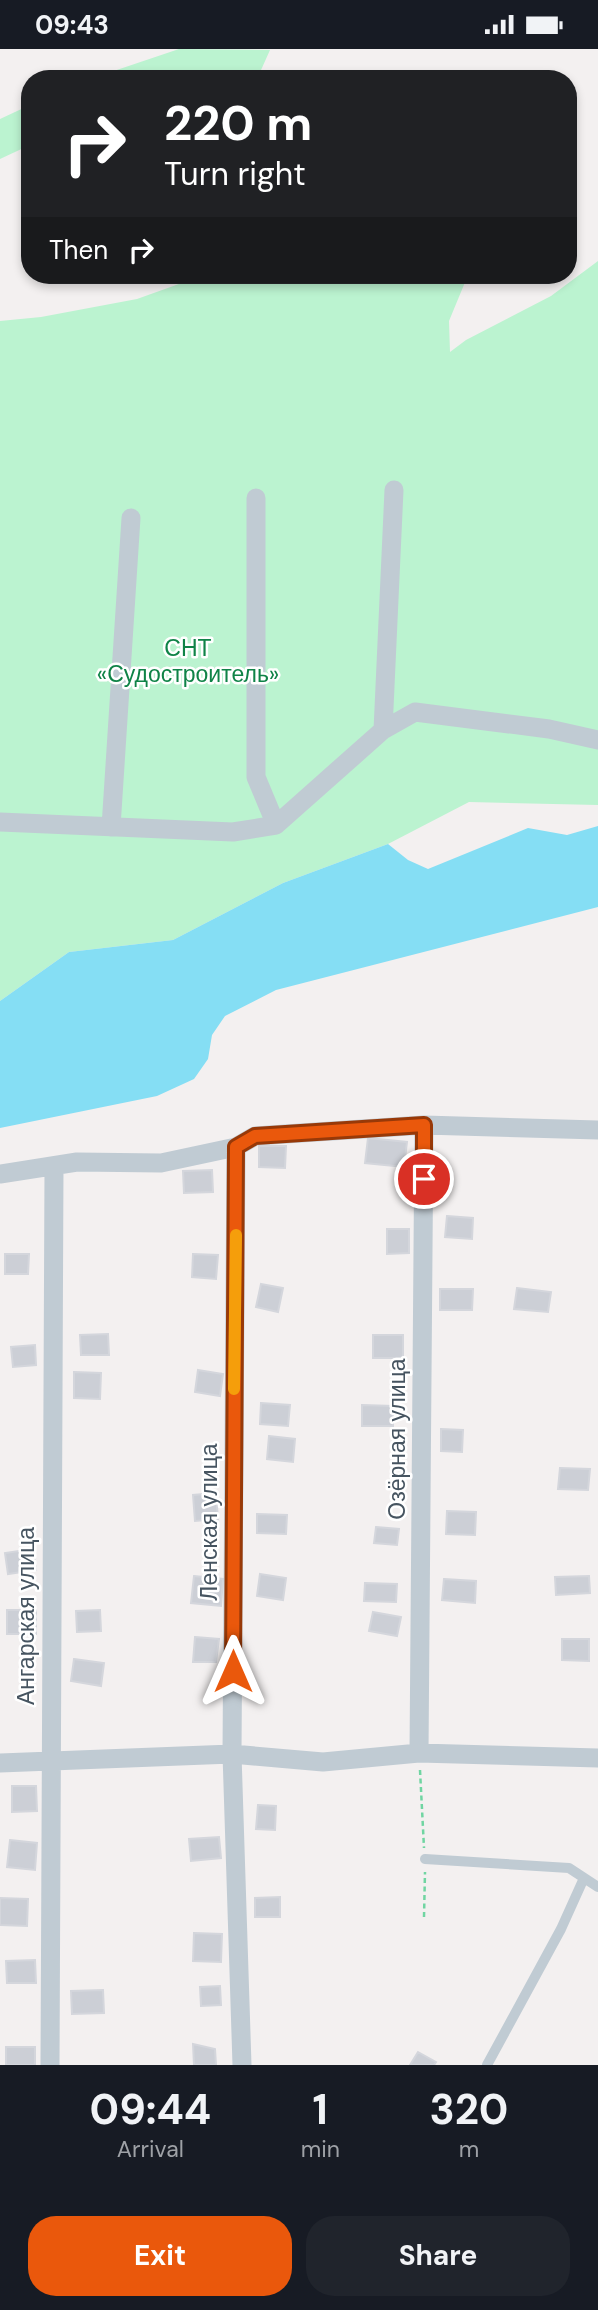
<!DOCTYPE html>
<meta charset="utf-8">
<style>
:root{--surface:#171b24;--page:#20242c;--text:#f1f3f6;--muted:#9ea1a6;--accent:#ea580c}
body{margin:0;font-family:"DM Sans",sans-serif;background:var(--page);color:var(--text);height:100vh;display:flex;flex-direction:column;font-size:26px;white-space:nowrap}
*{box-sizing:border-box;margin:0}
p{font-size:23px;color:var(--muted)}
.icon{flex:none;width:38px;height:38px;fill:none;stroke:currentColor;stroke-width:2;stroke-linecap:round;stroke-linejoin:round}
.map{position:relative;height:2016px;overflow:hidden}
.sheet{display:flex;flex-direction:column;background:var(--surface);flex:1}
.sheet>*{flex:none}
.banner{position:absolute;left:21px;top:21px;width:556px;height:214px;border-radius:28px;box-shadow:0 4px 10px #0003;background:#202124;color:#fff;overflow:hidden}
.pin{position:absolute;display:grid;place-items:center;width:60px;height:60px;color:#fff;margin:-30px;border:4px solid #fff;border-radius:50%;box-shadow:0 2px 7px #0007}
.me{position:absolute;width:77px;margin:-38px;rotate:0deg;stroke-linejoin:round;filter:drop-shadow(0 0 5px #0008)}
.turn{display:flex;align-items:center;gap:24px;height:147px;padding:0 28px;font-size:32px}
.turn .icon{width:91px;height:91px;stroke-width:2.5}
.turn b{display:block;font-size:49px;line-height:60px}
.then{display:flex;align-items:center;height:66px;padding:0 28px;background:#0003;gap:14px;font-size:26px}
.eta{display:flex;justify-content:space-evenly;align-items:center;height:119px;text-align:center}
.eta b{font-size:42px;font-weight:700;line-height:49px}
.cta{display:flex;gap:14px;margin-top:auto;padding:14px 28px}
.cta a{flex:1;height:80px;border-radius:28px;background:var(--accent);color:#fff;font-size:28px;font-weight:700;line-height:80px;text-align:center}
.cta a+a{background:var(--page);color:var(--text)}
.status{display:flex;justify-content:space-between;align-items:center;height:49px;padding:0 35px;background:var(--surface);direction:ltr}
.status svg{height:19px;fill:currentColor}
.map>svg:first-child{display:block}
.green{fill:#bbf3d0}
.water{fill:#85def4}
.building{fill:#cccfd6;stroke:#d4d6dc;stroke-width:2}
.lines{fill:none;stroke-linecap:round;stroke-linejoin:round}
.path{stroke:#70d5a2;stroke-width:2.5;stroke-dasharray:5 3.5;stroke-linecap:butt}
.lane{stroke:#c0cbd3;stroke-width:10}
.street{stroke:#c0cbd3;stroke-width:19}
.route-casing{stroke:#983908;stroke-width:18}
.route{stroke:#ea580c;stroke-width:12}
.slow{stroke:#f59e0b;stroke-width:12}
.labels{text-anchor:middle;stroke-width:5;stroke-linejoin:round;paint-order:stroke}
.park-label{font-size:23px;fill:#0f8347;stroke:#fff}
.street-label{font-size:23px;fill:#465460;stroke:#fff}
</style>
<div class="status"><b>09:43</b><svg viewBox="0 0 49 12"><path d="M0 12V9h3v3zM5 12V6h3v6zM10 12V3h3v9zM15 12V0h3v12zM26 1h20v11H26zM47 4h2v5h-2z"/></svg></div>
<div class="map">
<svg width="598" height="2016" viewBox="0 0 598 2016">
<rect width="100%" height="100%" fill="#f3f0f0"/>
<path class="green" d="M179,0L270,1L257,30H90Z
M30,56V96L0,110V70Z
M598,212V756L469,753L388,795L283,834L173,891L69,903L0,952V272L41,268L137,250L204,226H468L449,272L450,303L466,291L551,247Z"/>
<path class="water" d="M598,777V858L276,941L225,967L212,986L208,1010L194,1030L157,1047L0,1079V952L69,903L173,891L283,834L388,795L408,811L428,820L528,779L567,786Z"/>
<path class="building" d="M368,1089L407,1093L404,1118L365,1114Z
M259,1097H286L285,1119L259,1118Z
M212,1121L213,1143L184,1144L183,1122Z
M447,1167L473,1169L472,1190L445,1188Z
M387,1180H409V1204L387,1205Z
M5,1205H29L28,1225H5Z
M193,1205L218,1206L216,1230L192,1228Z
M261,1235L283,1239L278,1263L256,1258Z
M517,1239L551,1243L548,1263L514,1260Z
M440,1240H473L472,1261H440Z
M108,1285L109,1306H81L80,1286Z
M373,1286H403V1309H373Z
M35,1296L36,1316L13,1318L11,1298Z
M198,1321L223,1325L220,1347L195,1343Z
M74,1323L101,1324L100,1350L74,1349Z
M261,1354L290,1356L288,1377L260,1375Z
M362,1356L393,1357V1377H362Z
M441,1380L463,1381L462,1403L441,1402Z
M269,1387L295,1390L293,1413L267,1410Z
M560,1419L590,1420L588,1441L558,1440Z
M216,1444L218,1470L195,1472L193,1446Z
M447,1462L476,1463L475,1486L446,1485Z
M257,1465L287,1466L286,1485L257,1484Z
M376,1478L399,1480L397,1496L374,1494Z
M33,1500L36,1521L8,1525L5,1504Z
M260,1525L286,1529L283,1551L257,1547Z
M194,1527L223,1530L221,1557L191,1554Z
M589,1527L590,1544L556,1546L555,1528Z
M444,1530L476,1532L475,1554L442,1551Z
M365,1534L397,1535L396,1553L364,1552Z
M7,1561H36V1585H7Z
M100,1561L101,1582L77,1583L76,1562Z
M373,1563L401,1568L397,1587L369,1582Z
M195,1588L219,1590L216,1613H193Z
M562,1590H589V1612L562,1611Z
M74,1610L104,1614L101,1637L71,1632Z
M12,1737H36L37,1762L12,1763Z
M258,1756L276,1757L275,1781L256,1780Z
M219,1788L221,1809L191,1812L189,1790Z
M10,1791L37,1794L35,1821L7,1818Z
M280,1848V1868H255V1849Z
M0,1849L28,1850L27,1877L0,1876Z
M194,1884L222,1885L221,1913L193,1912Z
M35,1911L36,1934H7L6,1912Z
M220,1937L221,1956L201,1957L200,1938Z
M103,1941L104,1964L72,1965L71,1942Z
M193,1995L215,2000L216,2016H194Z
M6,1998H35V2016H6Z
M418,2003L436,2013L434,2016H410Z"/>
<g class="lines">
<path class="path" d="M420,1721L424,1799
M424,1868L425,1823"/>
<path class="lane" d="M425,1810L569,1819L598,1838
M487,2016L561,1880L584,1829"/>
<path class="street" d="M256,449V728L276,776
M383,681L394,441
M0,773L233,783L276,776L383,681L415,663L549,680L598,691
M111,778L131,469
M236,1098L232,1705L242,2016
M0,1125L77,1113L161,1114L236,1098L255,1087L424,1076L598,1081
M419,1704L424,1076
M0,1714L232,1705L323,1713L419,1704L598,1709
M50,2016L54,1119"/>
</g>
<g class="lines">
<defs>
<path id="route" d="M233,1622L236,1098L255,1087L424,1076V1130"/>
</defs>
<use href="#route" class="route-casing"/>
<use href="#route" class="route"/>
<path class="slow" d="M234,1340L236,1186"/>
</g>
<g class="labels">
<g class="park-label">
<text x="188" y="607">СНТ<tspan x="188" dy="26">«Судостроитель»</tspan></text>
</g>
<g class="street-label">
<text transform="translate(397 1390) rotate(-90)" y="8">Озёрная улица</text>
<text transform="translate(209 1473) rotate(-90)" y="8">Ленская улица</text>
<text transform="translate(26 1567) rotate(-90)" y="8">Ангарская улица</text>
</g>
</g>
</svg>
<div class="pin" style="left:424px;top:1130px;background:#d93025"><svg class="icon" aria-label="arrive" viewBox="0 0 24 24"><path d="M6 21V4h12l-3 4 3 4H6"/></svg></div>
<svg class="me" style="left:233px;top:1622px" viewBox="-20 -20 40 40"><path d="M0-17L14 15 0 8-14 15z" fill="#ea580c" stroke="#fff" stroke-width="4"/></svg>
<div class="banner">
<div class="turn"><svg class="icon" aria-label="right" viewBox="0 0 24 24"><path d="M7 20v-9h11M14 6l5 5-5 5"/></svg><div><b>220 m</b>Turn right</div></div>
<div class="then">Then<svg class="icon" aria-label="right" viewBox="0 0 24 24"><path d="M7 20v-9h11M14 6l5 5-5 5"/></svg></div>
</div>
</div>
<section class="sheet">
<div class="eta">
<div><b>09:44</b><p>Arrival</p></div>
<div><b>1</b><p>min</p></div>
<div><b>320</b><p>m</p></div>
</div>
<div class="cta"><a>Exit</a><a>Share</a></div>
</section>
